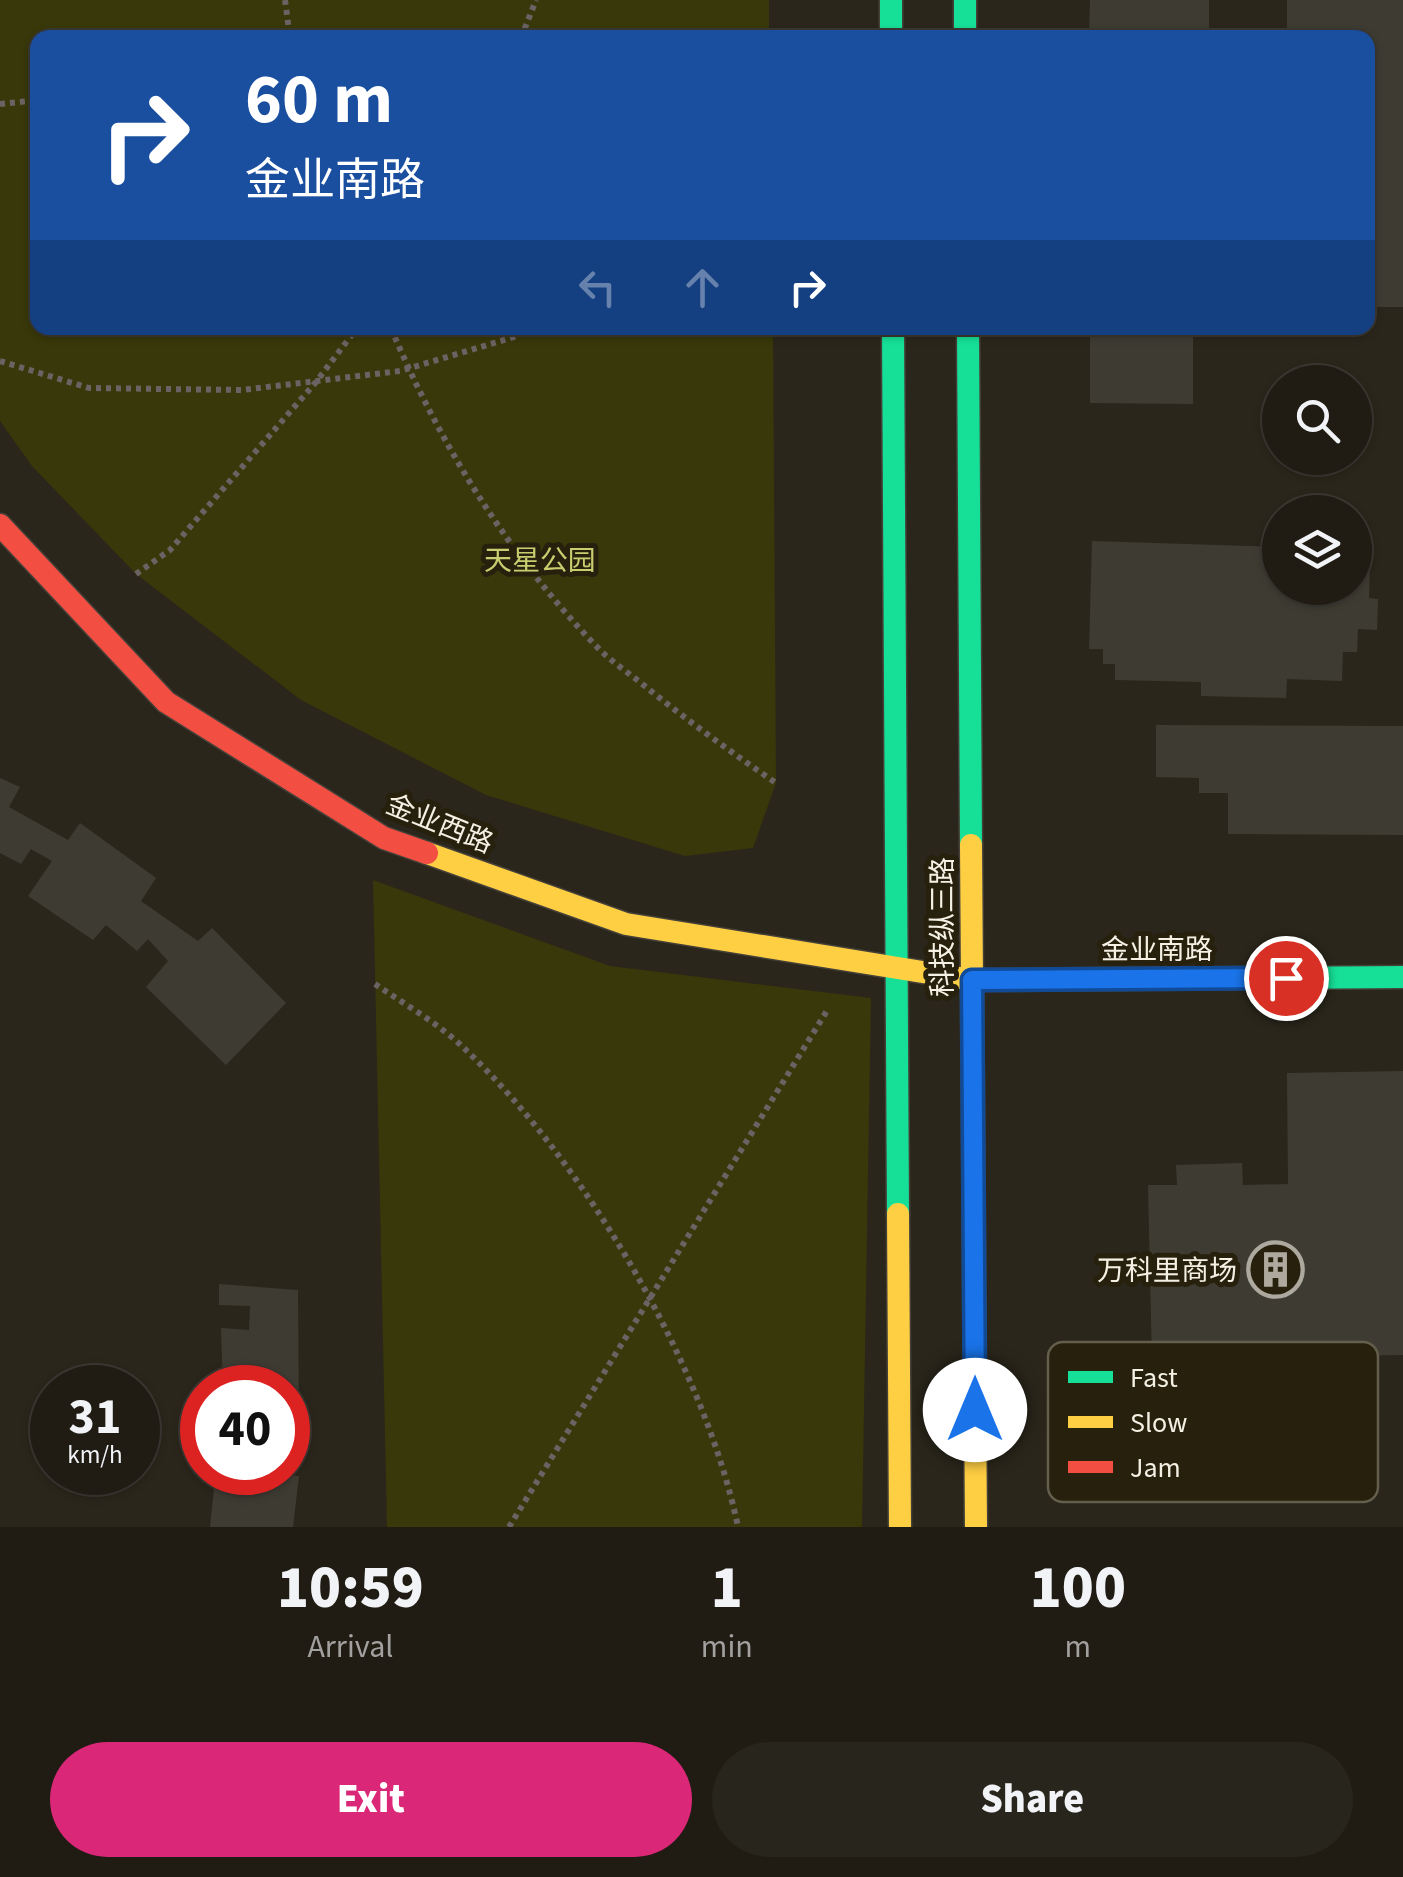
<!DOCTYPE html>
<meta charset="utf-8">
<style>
:root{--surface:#201c14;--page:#28251d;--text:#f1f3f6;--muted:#a2a1a0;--line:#3d3a34;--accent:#db2777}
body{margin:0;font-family:"Source Sans 3","Noto Sans SC",sans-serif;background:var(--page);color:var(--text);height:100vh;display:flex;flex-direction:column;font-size:38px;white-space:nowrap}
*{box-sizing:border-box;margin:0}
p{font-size:32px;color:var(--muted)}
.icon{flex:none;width:55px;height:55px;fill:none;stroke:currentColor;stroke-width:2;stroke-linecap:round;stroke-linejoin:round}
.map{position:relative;height:1527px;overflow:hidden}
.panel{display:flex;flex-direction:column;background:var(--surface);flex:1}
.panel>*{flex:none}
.banner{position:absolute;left:30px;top:30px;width:1345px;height:305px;border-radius:20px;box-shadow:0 2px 8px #0004,0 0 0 2px var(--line);background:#1a4fa0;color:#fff;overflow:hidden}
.controls{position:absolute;left:1262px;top:365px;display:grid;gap:20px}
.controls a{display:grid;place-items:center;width:110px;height:110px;border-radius:50%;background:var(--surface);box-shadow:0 2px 8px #0004,0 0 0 2px var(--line);font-size:50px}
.speed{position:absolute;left:30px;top:1365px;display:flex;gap:20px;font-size:50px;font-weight:700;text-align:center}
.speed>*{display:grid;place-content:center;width:130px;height:130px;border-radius:50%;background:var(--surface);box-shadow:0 2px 8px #0004,0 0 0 2px var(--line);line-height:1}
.speed small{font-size:25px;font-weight:400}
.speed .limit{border:15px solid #d22;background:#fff;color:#111}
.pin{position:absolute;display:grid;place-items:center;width:85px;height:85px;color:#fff;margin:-42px;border:5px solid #fff;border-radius:50%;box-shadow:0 2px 10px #0007}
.me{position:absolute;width:110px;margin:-55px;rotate:0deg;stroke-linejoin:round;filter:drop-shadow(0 0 8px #0008)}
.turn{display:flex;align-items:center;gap:35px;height:210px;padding:0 50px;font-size:45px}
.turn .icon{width:130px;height:130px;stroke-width:2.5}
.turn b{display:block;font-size:70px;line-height:85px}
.lanes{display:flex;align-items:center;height:95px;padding:0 50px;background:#0003;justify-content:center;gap:50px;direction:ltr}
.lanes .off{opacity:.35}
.eta{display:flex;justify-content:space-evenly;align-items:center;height:170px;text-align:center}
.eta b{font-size:60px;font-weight:800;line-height:70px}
.primary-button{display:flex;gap:20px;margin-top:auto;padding:20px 50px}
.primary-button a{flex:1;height:115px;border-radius:60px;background:var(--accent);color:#fff;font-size:40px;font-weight:800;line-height:115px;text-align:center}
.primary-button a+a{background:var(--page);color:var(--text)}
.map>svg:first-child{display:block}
.green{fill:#38380a}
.building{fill:#3e3c32}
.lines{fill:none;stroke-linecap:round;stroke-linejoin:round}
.fast-casing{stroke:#454139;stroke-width:25}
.slow-casing{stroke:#454139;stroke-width:25}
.jam-casing{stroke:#454139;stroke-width:25}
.path{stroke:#6b6263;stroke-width:6;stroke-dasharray:5 5;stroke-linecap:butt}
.fast{stroke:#16e098;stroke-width:22}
.slow{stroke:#ffcf43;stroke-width:22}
.jam{stroke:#f24e42;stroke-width:22}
.route-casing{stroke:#114b97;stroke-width:25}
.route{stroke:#1a73e8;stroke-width:18}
.labels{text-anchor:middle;stroke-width:10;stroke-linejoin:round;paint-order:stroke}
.park-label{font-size:28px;fill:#c9cd6f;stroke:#26200c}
.street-label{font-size:28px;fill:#f4f0e4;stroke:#26200c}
.poi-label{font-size:28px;fill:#f4f0e4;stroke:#26200c;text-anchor:end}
.key{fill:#26200c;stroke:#645e4d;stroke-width:2.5}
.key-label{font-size:28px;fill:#f4f0e4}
</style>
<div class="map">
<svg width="1403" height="1527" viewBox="0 0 1403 1527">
<rect width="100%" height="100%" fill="#2a261b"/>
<path class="green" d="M0,0H769V37L38,38V328H773L776,783L753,848L685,856L486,795L301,700L136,574L32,466L0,421Z
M373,880L610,966L871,998L862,1527H387Z"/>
<path class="building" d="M1090,0H1209V38H1089Z
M1287,0H1403V307H1368V38H1287Z
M1090,328H1193V404L1090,403Z
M1092,541L1280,547V588H1355V549H1360V563L1370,564L1369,598L1378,599L1377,630L1358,629L1357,652H1343L1342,681L1287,679L1286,698L1201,696V682L1115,680V664H1103V649H1089Z
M1156,725L1403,726V835L1228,834V793H1199V778L1156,777Z
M0,778L20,787L9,807L68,840L80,823L156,878L141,901L198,941L212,928L286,1003L226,1065L146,987L168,961L148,939L137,951L106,925L93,940L28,896L52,861L31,849L21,864L0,853Z
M1403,1071V1355L1217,1358L1218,1405L1153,1407L1148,1185H1177L1176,1165L1242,1163L1243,1185L1288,1184L1287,1073Z
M219,1284L298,1290L299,1434H288V1388H223L221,1328L249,1330L250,1306L219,1305Z
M237,1472L299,1476L293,1527H210L215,1479L236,1481Z"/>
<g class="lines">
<defs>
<path id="fast" d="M891,0V38
M965,0V38
M893,328L898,1214
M968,328L971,845
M1257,978L1403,977"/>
<path id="slow" d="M971,845L976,1527
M427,853L626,924L972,980L1257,978
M898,1214L900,1527"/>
<path id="jam" d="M0,525L166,702L384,838L427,853"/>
</defs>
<use href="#fast" class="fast-casing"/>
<use href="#slow" class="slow-casing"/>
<use href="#jam" class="jam-casing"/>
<path class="path" d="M285,0L290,38
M521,38L536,0
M0,104L38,100
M391,328C440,445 509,556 598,648C612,662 630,674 646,687C688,721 731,752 776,783
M0,361L89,388L242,390L400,371L514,337L533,328
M136,574L170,550L316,382L357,328
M375,984C406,1005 441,1025 467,1051C585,1163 705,1367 738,1527
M509,1527L828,1009"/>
<use href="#fast" class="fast"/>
<use href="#slow" class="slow"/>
<use href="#jam" class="jam"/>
</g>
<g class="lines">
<defs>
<path id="route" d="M975,1410L972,980L1286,978"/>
</defs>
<use href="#route" class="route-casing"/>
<use href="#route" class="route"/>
</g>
<defs>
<symbol id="building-ring" viewBox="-11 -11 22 22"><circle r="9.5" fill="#26200c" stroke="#ada99e" stroke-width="1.5"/><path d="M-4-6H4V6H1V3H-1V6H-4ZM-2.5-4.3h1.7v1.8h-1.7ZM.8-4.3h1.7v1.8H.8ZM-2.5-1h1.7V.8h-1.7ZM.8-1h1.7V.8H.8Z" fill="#ada99e"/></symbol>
</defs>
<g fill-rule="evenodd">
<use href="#building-ring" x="1244" y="1238" width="63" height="63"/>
</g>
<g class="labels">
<g class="park-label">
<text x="540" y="570">天星公园</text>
</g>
<g class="street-label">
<text transform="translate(440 823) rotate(22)" y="10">金业西路</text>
<text transform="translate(942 927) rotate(-90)" y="10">科技纵三路</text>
<text x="1157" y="959">金业南路</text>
</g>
<g class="poi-label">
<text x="1237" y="1280">万科里商场</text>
</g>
</g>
<rect x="1048" y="1342" width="330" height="160" rx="15" class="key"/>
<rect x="1068" y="1371" width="45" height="12" fill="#16e098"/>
<rect x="1068" y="1416" width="45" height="12" fill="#ffcf43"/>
<rect x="1068" y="1461" width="45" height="12" fill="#f24e42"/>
<g class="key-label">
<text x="1130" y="1387">Fast</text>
<text x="1130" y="1432">Slow</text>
<text x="1130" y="1477">Jam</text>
</g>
</svg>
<div class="controls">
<a><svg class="icon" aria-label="search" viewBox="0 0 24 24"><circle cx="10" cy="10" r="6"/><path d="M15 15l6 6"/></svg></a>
<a><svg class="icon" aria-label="layers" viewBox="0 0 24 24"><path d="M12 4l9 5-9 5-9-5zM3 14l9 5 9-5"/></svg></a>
</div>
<div class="speed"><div>31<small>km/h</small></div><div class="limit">40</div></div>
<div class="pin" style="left:1286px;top:978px;background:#d93025"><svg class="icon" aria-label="arrive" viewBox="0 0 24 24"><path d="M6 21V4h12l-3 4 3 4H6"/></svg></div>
<svg class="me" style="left:975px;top:1410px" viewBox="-20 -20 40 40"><circle r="19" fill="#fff"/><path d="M0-13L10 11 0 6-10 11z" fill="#1a73e8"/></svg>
<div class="banner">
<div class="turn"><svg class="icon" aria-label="right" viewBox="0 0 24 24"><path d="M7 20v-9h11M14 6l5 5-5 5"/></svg><div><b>60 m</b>金业南路</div></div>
<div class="lanes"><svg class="icon off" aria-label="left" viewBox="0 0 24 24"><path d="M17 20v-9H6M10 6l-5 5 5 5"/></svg><svg class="icon off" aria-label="ahead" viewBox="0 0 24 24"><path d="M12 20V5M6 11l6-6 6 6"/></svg><svg class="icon" aria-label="right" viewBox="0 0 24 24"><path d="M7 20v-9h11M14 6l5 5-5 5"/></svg></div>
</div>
</div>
<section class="panel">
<div class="eta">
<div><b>10:59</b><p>Arrival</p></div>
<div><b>1</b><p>min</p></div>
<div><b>100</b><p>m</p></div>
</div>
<div class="primary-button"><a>Exit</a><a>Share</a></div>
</section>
